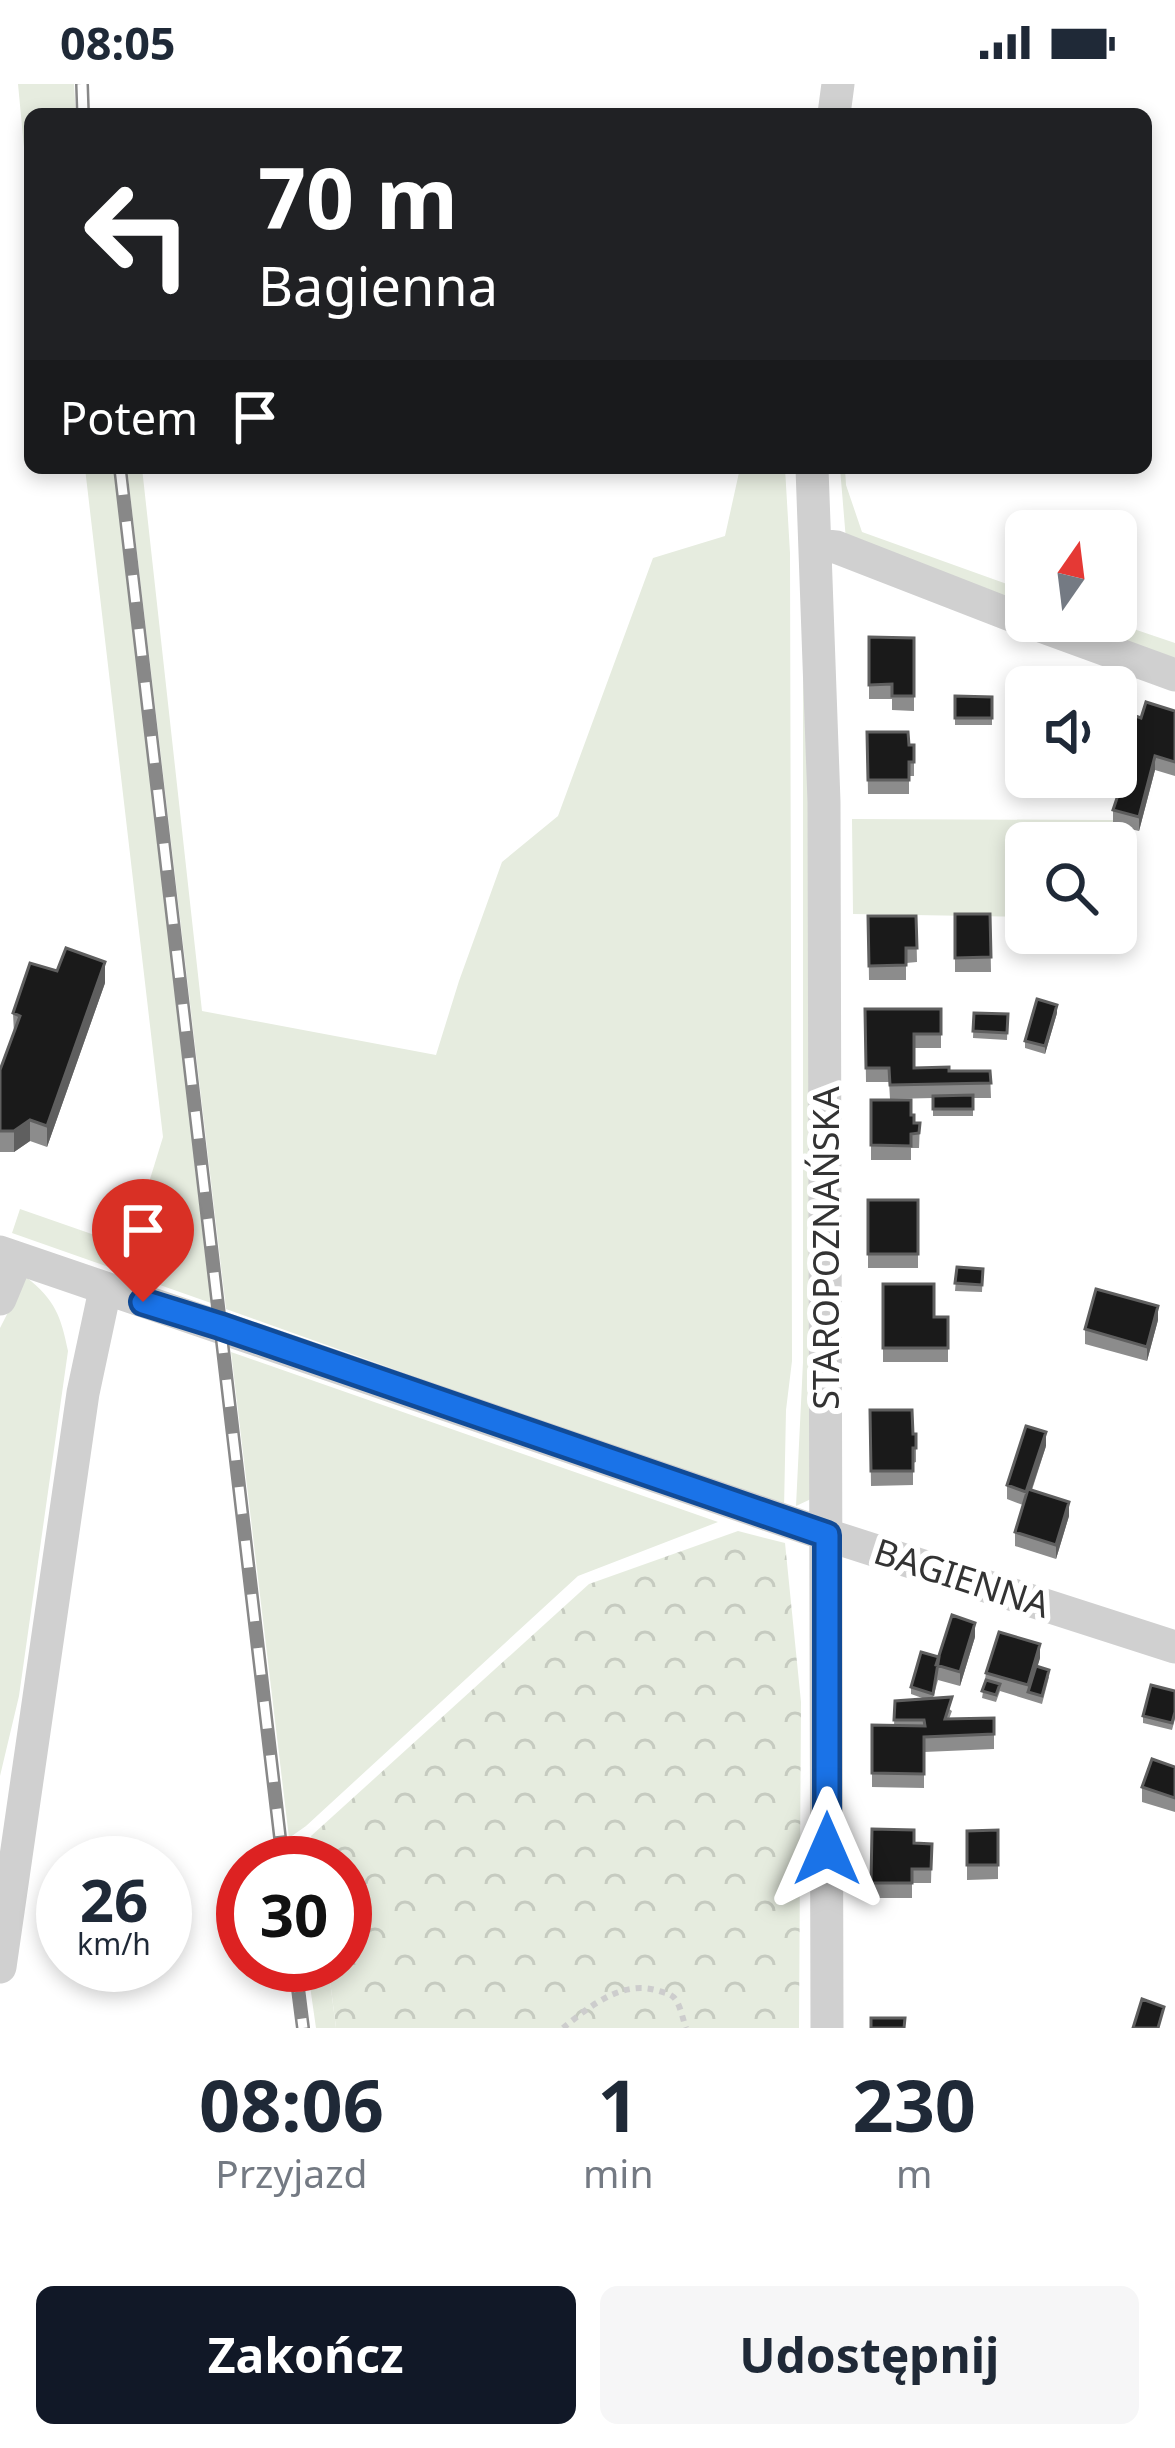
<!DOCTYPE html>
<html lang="pl">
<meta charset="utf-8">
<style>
:root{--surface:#fff;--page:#f6f6f7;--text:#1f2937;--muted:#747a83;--accent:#111827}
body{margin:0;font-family:"Noto Sans",sans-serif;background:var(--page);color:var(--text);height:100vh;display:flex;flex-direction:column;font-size:45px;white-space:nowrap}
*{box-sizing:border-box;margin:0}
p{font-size:39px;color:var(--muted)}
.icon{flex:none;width:66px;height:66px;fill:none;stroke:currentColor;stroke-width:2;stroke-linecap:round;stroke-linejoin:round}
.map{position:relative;height:1944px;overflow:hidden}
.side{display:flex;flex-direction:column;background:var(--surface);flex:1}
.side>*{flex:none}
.top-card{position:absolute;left:24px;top:24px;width:1128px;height:366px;border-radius:18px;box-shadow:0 6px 18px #0003;background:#202124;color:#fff;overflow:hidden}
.needle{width:78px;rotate:14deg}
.fabs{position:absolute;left:1005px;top:426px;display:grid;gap:24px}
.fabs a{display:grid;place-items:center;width:132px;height:132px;border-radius:18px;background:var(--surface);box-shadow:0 6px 18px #0003;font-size:60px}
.speed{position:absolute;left:36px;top:1752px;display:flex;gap:24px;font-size:60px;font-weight:700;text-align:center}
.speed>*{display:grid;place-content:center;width:156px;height:156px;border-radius:50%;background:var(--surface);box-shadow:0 6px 18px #0003;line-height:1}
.speed small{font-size:30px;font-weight:400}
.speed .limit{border:18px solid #d22;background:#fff;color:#111}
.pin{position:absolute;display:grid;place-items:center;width:102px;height:102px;color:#fff;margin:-123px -51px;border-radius:50% 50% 50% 0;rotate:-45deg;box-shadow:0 0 12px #0007}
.pin .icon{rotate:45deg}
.me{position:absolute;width:132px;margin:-66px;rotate:0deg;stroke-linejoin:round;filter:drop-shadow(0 0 9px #0008)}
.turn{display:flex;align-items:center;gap:42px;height:252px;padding:0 36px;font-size:54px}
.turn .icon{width:156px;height:156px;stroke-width:2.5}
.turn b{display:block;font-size:84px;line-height:102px}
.then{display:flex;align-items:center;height:114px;padding:0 36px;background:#0003;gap:24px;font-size:45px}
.eta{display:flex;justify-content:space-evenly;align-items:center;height:204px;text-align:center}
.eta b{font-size:72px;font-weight:700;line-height:84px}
.primary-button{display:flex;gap:24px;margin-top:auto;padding:24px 36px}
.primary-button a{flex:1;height:138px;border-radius:18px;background:var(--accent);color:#fff;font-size:48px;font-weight:700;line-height:138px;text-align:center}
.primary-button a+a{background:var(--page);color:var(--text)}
.status{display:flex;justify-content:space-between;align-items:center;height:84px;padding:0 60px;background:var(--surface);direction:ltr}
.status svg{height:33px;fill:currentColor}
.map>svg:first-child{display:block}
.green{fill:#e6ecdf}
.park{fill:url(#park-crowns)}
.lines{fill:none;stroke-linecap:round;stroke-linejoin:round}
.path{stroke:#cdcdcd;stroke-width:6;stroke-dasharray:6 6;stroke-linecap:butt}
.minor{stroke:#d0d0d0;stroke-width:33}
.rail-casing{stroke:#888;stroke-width:14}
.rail{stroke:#fff;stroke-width:9;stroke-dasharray:27;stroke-linecap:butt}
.wall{fill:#8c8c8c}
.shaded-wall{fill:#5f5f5f}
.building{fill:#1a1a1a;stroke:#5f5f5f;stroke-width:3}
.route-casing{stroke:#114b97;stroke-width:30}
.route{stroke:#1a73e8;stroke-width:21}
.labels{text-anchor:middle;stroke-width:12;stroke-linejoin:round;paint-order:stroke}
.street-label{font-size:36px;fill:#333;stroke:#fff}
</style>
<div class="status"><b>08:05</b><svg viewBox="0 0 49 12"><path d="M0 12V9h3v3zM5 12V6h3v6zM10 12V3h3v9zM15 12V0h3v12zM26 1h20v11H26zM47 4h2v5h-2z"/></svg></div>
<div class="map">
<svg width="1175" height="1944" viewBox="0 0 1175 1944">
<defs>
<pattern id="park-crowns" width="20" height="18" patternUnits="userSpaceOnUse" patternTransform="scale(3)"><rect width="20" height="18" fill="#e6ecdf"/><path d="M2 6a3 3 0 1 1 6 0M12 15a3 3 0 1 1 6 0" fill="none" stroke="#c6cbc0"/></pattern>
</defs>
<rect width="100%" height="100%" fill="#fff"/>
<path class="green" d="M18,0H74L76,30H30V80L25,74Z
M85,384H114L211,1219L12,1149L20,1125L129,1163L163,1053Z
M127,384H142L202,927L436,971L459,897L502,778L558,732L653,474L725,452L740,384H785L790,469L792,1277L786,1326L784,1425L226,1225Z
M840,384H845L846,401L862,448L1026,507V522L846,456Z
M803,511L809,711L811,1415L796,1422L803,1278Z
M1067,537H1110L1175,559V575Z
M852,735L1115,736L1108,759H1026V833L853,830Z
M26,1193C55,1216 61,1232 68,1267L19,1612L0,1692V1244Z
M231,1268L718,1438L578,1492L306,1742L289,1754Z
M307,1881H328L336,1944H316Z"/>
<path class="park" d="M738,1447L785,1459L801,1618L799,1944H336L328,1881H345V1779H315L311,1752L589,1500Z"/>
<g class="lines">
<path class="path" d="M563,1944C590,1922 623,1895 659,1907C666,1909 672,1910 676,1916C681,1924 683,1936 686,1944"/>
<path class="minor" d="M834,30L838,0
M812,384L824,718L827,1944
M816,461L836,463L1026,537
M1027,537L1175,591
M0,1168L827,1451L1175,1563
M0,1215L17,1174
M0,1883L83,1309L105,1206"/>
<defs>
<path id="rail" d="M82,0L83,30
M120,384L283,1779
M295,1881L303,1944"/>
</defs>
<use href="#rail" class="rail-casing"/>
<use href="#rail" class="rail"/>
</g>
<path class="wall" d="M869,553L914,554V627L892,626V615H869Z
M955,612L992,613V641H955Z
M1116,625L1141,634L1175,627V692L1155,686L1139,747L1113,741V726L1121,702L1098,693H1116Z
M867,648L914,661V692H909V710H868Z
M955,830H990L991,888H955Z
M868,832H916L917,878L906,879V896H869Z
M105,899L47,1063L30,1057L14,1068H0V986L14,950L13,929Z
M865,925H941V964H914V984L949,987H990L991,1014H973V1032H933V1014L890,1015L889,998H866Z
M974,929L1008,930L1007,956L973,954Z
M1057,929L1045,970L1025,964V957Z
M871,1016L911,1030L914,1039H920L919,1064H911V1076H871Z
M868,1116H918V1184H868Z
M957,1183L983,1185L982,1208L955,1207Z
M883,1200L934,1233H948V1278H883Z
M1158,1236L1147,1277L1085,1260V1245Z
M870,1326L913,1350L916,1364V1378L913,1379V1401L871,1402Z
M1046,1362L1032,1406L1069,1432L1056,1475L1015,1462V1448L1023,1421L1007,1415V1401Z
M975,1553L960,1602L938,1596L933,1614L952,1627L949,1635L994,1634V1665L924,1668V1704L872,1703V1689L894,1642L895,1617L925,1615L911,1610V1603L939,1573Z
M1040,1574L1037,1582L1049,1593L1042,1620L1000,1607L996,1618L982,1614L986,1589Z
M1175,1607V1635L1172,1646L1143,1639V1632Z
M1175,1683V1728L1142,1718V1703Z
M872,1745L914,1759L932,1760L931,1799H912V1814H871Z
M998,1746V1795L967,1796V1747Z"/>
<path class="shaded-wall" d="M1155,672V686L1139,747V733Z
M105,878V899L47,1063V1042Z
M1057,921V929L1045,970V962Z
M30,1036V1057L14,1068V1047Z
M1158,1222V1236L1147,1277V1263Z
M1046,1348V1362L1026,1422V1408Z
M1069,1418V1432L1056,1475V1461Z
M975,1539V1553L960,1602V1588Z
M1040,1560V1574L1030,1609L1028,1608V1616V1601Z"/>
<path class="building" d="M869,553L914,554V612H892V600L869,601Z
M1052,592L1081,603H1047Z
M955,612L992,613V634H955Z
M1146,618L1175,627V678L1155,672L1139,733L1113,726L1125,690L1116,686V625L1141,634Z
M867,648H908L909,661H914V678H909V696H868Z
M955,830H990L991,873L955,874Z
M868,832H916L917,864H906V881L869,882Z
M66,864L105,878L47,1042L30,1036L14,1047H0V986L20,932L13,929L30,879L57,887Z
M1037,915L1057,921L1045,962L1025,957Z
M865,925H941V950H914V984L949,983V987H990L991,999L890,1001L889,984H866Z
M974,929L1008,930L1007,949L973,947Z
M973,1011V1025H933V1012Z
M871,1016H911V1031H914V1039H920L919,1049L911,1050V1062L871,1061Z
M868,1116H918V1170H868Z
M957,1183L983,1185L982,1201L955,1199Z
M883,1200H934V1233H948V1264H883Z
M1096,1205L1158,1222L1147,1263L1085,1245Z
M870,1326H912L913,1350H916V1364H913V1387H871Z
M1026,1342L1046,1348L1026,1408L1007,1401Z
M1028,1405L1069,1418L1056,1461L1015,1448Z
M952,1531L975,1539L960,1588L936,1581Z
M999,1548L1040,1560L1028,1601L986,1589Z
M921,1568L939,1573L933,1610L911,1603Z
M1036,1582L1049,1586L1042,1612L1028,1608Z
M986,1596L1000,1600L996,1611L982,1607Z
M1151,1601L1175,1607V1628L1172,1639L1143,1632Z
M952,1613L945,1635L994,1634V1650L924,1653V1690L872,1689V1641L925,1642L924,1636H894L895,1617Z
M1152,1675L1175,1683V1714L1142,1703Z
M872,1745L914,1746V1759L932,1760L931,1785H912V1799H871Z
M998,1746V1781H967V1747Z
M1142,1915L1164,1923L1158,1944H1133Z
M871,1934H905L904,1944H871Z"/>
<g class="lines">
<defs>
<path id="route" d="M143,1218L220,1242L827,1451V1765"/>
</defs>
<use href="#route" class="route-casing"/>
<use href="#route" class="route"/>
</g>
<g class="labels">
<g class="street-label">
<text transform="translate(826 1164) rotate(-90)" y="13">STAROPOZNAŃSKA</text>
<text transform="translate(962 1494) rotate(18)" y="13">BAGIENNA</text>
</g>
</g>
</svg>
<div class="fabs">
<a><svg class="needle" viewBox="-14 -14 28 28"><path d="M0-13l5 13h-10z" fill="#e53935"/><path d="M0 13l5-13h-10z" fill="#747a83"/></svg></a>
<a><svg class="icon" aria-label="sound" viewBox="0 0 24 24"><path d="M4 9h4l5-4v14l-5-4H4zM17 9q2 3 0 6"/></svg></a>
<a><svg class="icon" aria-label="search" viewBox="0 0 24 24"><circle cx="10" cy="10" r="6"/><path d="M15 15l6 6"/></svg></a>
</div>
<div class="speed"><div>26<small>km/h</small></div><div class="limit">30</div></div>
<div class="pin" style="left:143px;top:1218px;background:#d93025"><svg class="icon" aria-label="arrive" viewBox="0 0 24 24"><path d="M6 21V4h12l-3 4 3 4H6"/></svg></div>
<svg class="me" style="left:827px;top:1765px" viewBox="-20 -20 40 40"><path d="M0-17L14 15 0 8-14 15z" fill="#1a73e8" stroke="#fff" stroke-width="4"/></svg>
<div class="top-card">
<div class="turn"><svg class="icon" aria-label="left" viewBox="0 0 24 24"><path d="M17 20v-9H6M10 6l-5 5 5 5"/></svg><div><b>70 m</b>Bagienna</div></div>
<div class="then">Potem<svg class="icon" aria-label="arrive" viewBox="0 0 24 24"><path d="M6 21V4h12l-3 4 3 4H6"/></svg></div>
</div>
</div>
<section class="side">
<div class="eta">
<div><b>08:06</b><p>Przyjazd</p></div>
<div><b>1</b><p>min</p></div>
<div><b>230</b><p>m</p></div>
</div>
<div class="primary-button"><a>Zakończ</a><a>Udostępnij</a></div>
</section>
